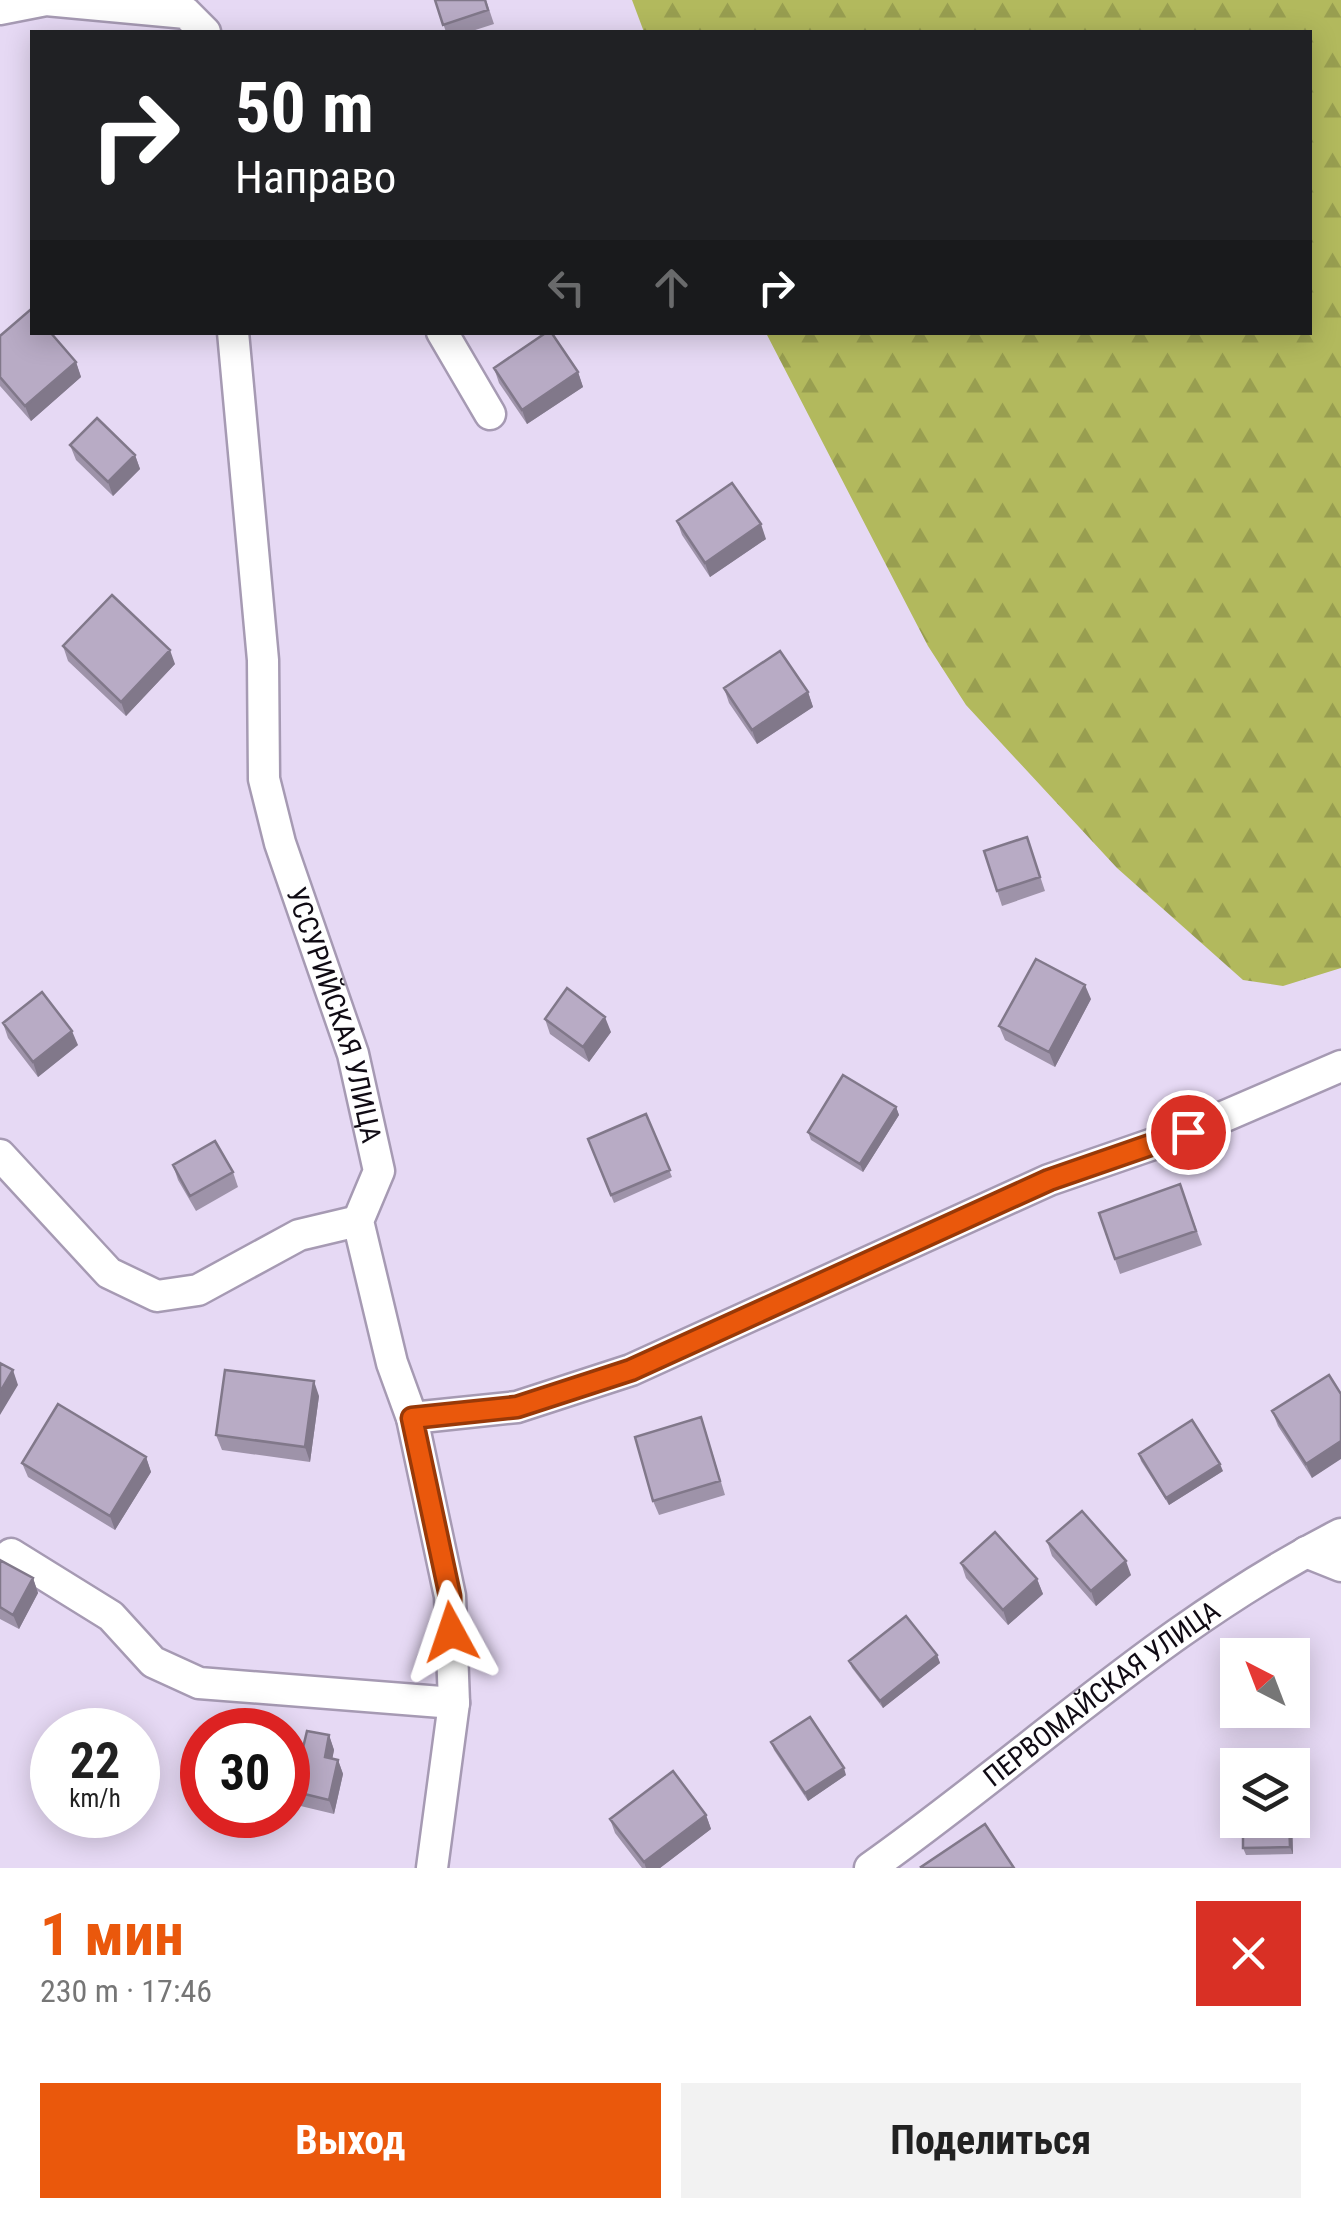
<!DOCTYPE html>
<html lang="ru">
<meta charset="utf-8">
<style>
:root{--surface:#fff;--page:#f2f2f2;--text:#222;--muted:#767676;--accent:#ea580c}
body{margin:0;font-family:"Roboto Condensed",sans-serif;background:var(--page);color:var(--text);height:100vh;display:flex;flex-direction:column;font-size:38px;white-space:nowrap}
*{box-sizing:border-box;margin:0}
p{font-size:32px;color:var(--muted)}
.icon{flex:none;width:55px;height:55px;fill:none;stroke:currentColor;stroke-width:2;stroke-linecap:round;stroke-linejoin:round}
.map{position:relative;height:1868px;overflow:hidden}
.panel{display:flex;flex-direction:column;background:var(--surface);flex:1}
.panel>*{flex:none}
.top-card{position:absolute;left:30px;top:30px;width:1282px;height:305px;border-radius:0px;box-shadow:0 5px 25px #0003;background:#202124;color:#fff;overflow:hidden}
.needle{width:65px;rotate:318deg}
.buttons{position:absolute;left:1220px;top:1638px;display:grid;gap:20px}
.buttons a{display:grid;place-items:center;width:90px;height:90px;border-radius:0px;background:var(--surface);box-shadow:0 5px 25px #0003;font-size:50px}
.speed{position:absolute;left:30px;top:1708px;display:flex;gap:20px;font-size:50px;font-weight:700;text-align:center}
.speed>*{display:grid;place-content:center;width:130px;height:130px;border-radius:50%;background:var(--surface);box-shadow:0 5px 25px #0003;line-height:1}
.speed small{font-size:25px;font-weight:400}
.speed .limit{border:15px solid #d22;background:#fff;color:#111}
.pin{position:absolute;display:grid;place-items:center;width:85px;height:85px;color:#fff;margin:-42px;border:5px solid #fff;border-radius:50%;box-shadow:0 2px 10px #0007}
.me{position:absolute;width:110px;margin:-55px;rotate:355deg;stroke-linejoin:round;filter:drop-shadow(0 0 8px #0008)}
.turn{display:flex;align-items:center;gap:35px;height:210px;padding:0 40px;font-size:45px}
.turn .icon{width:130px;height:130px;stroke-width:2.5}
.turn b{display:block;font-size:70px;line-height:85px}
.lanes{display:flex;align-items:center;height:95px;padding:0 40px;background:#0003;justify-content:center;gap:50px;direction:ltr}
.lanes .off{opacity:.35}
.round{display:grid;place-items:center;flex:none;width:105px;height:105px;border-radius:0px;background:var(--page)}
.summary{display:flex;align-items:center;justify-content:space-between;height:170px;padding:0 40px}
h1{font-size:60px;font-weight:700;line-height:75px;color:var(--accent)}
.action{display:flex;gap:20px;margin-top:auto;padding:20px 40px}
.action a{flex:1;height:115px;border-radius:0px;background:var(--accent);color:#fff;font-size:40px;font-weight:700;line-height:115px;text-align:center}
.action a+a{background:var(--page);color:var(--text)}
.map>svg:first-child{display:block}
.forest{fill:url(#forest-firs)}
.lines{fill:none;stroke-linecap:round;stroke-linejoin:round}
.minor-casing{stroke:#a69ab3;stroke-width:35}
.minor{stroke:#fff;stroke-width:30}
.wall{fill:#9e93a9}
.shaded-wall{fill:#81788a}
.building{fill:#b8abc5;stroke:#81788a;stroke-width:2.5}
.route-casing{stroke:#983908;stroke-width:25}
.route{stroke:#ea580c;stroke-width:18}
.labels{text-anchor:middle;stroke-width:9;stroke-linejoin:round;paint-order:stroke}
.street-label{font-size:28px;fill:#100b14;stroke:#e6d9f4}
</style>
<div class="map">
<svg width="1341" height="1868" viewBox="0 0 1341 1868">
<defs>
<pattern id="forest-firs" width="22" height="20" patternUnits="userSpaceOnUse" patternTransform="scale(2.5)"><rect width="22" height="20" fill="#b2b95d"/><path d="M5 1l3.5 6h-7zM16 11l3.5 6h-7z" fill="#989e50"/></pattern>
</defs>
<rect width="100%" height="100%" fill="#e6d9f4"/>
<path class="forest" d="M632,0H1341V968L1283,986L1243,980L1117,868L966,705L928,646L766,333L1310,332V32H644Z"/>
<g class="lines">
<defs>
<g id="minor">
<path d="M0,9L46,0L186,13L205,32"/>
<path id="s1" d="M233,332L263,660L264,779L280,843L353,1054L379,1171L358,1221L392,1363L412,1418L450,1596L454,1703L432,1868"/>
<path d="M442,332L490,414"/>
<path d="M0,1155L109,1273L157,1296L198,1290L299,1235L358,1221"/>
<path d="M412,1418L517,1407L631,1370L1049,1180L1188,1132L1341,1066"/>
<path d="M1306,1552L1341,1566"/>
<path d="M11,1554L111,1616L153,1662L199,1683L454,1703"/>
<path id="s2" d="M870,1868C1027,1757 1168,1621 1341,1534"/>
</g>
</defs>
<use href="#minor" class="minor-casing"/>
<use href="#minor" class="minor"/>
</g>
<path class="wall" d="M435,0H486L494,24L469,32H446Z
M0,336L76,362L81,377L31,421L0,386Z
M494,368L578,372L583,387L527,424L499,383Z
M70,445L135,455L140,469L113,496L76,460Z
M677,521L766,539L710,577L682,535Z
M63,646L175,664L126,716L68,661Z
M724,688L808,692L813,707L757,744L729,703Z
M1027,837L1045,891L1002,906L984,851Z
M1091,999L1055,1067L1005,1040L999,1026Z
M545,1019L611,1032L589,1062L550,1034Z
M3,1023L78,1045L38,1077L8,1038Z
M896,1107L899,1115L863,1172L811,1140L808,1132Z
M646,1114L672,1177L614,1203L588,1139Z
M173,1165L233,1172L238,1187L196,1211L178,1180Z
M1180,1184L1202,1245L1120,1274L1099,1213Z
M1329,1375L1312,1478L1278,1426L1272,1411Z
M319,1396L310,1462L222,1450L216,1435Z
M706,1432L725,1495L659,1515L653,1501Z
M1139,1454L1223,1471L1169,1505L1141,1461Z
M146,1457L151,1472L115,1530L28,1477L22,1463Z
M1047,1541L1131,1575L1096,1606L1052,1556Z
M0,1560L33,1578L38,1593L19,1629L0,1619Z
M961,1563L1037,1579L1043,1594L1008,1625L966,1578Z
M937,1655L940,1663L883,1708L852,1668L849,1661Z
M329,1735L334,1750L332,1759L338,1760L343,1774L334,1814L288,1803V1749L302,1752Z
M771,1742L846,1775L808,1801L774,1750Z
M706,1815L711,1829L660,1868H642L615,1833L610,1819Z
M1292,1820L1293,1854L1246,1855L1243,1848Z"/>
<path class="shaded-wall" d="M76,362L81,377L31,421L25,406Z
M578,372L583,387L527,424L522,410Z
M135,455L140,469L113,496L108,482Z
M761,524L766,539L710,577L705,563Z
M170,650L175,664L126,716L121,702Z
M808,692L813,707L757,744L752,730Z
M1085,985L1091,999L1055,1067L1049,1052Z
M605,1017L611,1032L589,1062L583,1047Z
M72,1031L78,1045L38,1077L33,1062Z
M896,1107L899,1115L863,1172L860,1164Z
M13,1370L18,1385L0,1415V1392Z
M314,1381L319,1396L310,1462L305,1447Z
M1341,1441V1459L1312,1478L1306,1464Z
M146,1457L151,1472L115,1530L110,1516Z
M1220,1464L1223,1471L1169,1505L1166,1498Z
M1126,1561L1131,1575L1096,1606L1091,1591Z
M33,1578L38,1593L19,1629L13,1615Z
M1037,1579L1043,1594L1008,1625L1003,1610Z
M937,1655L940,1663L883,1708L880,1701Z
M329,1735L334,1750L330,1771L325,1757Z
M338,1760L343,1774L334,1814L329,1800Z
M844,1768L846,1775L808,1801L805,1793Z
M706,1815L711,1829L660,1868H646L644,1862Z
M1289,1820H1292L1293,1854L1290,1847Z"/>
<path class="building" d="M435,0H485L488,10L443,25Z
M30,310L32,313V332H50L76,362L25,406L0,377V336Z
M547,332H551L578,372L522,410L494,368Z
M97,418L135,455L108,482L70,445Z
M732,483L761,524L705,563L677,521Z
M112,595L170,650L121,702L63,646Z
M780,651L808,692L752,730L724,688Z
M1027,837L1040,877L997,891L984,851Z
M1036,959L1085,985L1049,1052L999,1026Z
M567,988L605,1017L583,1047L545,1019Z
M42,992L72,1031L33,1062L3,1023Z
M843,1075L896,1107L860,1164L808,1132Z
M646,1114L670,1170L611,1195L588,1139Z
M215,1141L233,1172L190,1196L173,1165Z
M1180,1184L1196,1231L1115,1259L1099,1213Z
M0,1363L13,1370L0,1392Z
M225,1370L314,1381L305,1447L216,1435Z
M1329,1375L1341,1394V1441L1306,1464L1272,1411Z
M58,1404L146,1457L110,1516L22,1463Z
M701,1417L720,1481L653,1501L635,1437Z
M1192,1420L1220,1464L1166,1498L1139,1454Z
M1082,1511L1126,1561L1091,1591L1047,1541Z
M995,1532L1037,1579L1003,1610L961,1563Z
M0,1560L33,1578L13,1615L0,1607Z
M906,1616L937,1655L880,1701L849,1661Z
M810,1717L844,1768L805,1793L771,1742Z
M307,1731L329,1735L325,1757L338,1760L329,1800L288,1790V1749L302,1752Z
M673,1771L706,1815L644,1862L610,1819Z
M1243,1820H1289L1290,1847L1243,1848Z
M985,1824L1014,1868H922L921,1867Z"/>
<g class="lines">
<defs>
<path id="route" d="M451,1632L450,1596L412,1418L517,1407L631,1370L1049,1180L1188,1132"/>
</defs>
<use href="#route" class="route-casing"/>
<use href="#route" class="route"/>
</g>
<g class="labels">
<g class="street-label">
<text dy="10" stroke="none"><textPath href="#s1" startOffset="695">УССУРИЙСКАЯ УЛИЦА</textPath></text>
<text dy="10" stroke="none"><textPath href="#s2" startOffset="290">ПЕРВОМАЙСКАЯ УЛИЦА</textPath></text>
</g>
</g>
</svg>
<div class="buttons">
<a><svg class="needle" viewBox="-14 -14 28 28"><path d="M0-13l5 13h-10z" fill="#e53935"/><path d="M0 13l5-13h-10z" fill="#767676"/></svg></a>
<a><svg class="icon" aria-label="layers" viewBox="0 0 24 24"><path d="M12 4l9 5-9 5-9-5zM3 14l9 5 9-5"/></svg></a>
</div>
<div class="speed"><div>22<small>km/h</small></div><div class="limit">30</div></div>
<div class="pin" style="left:1188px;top:1132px;background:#d93025"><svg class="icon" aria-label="arrive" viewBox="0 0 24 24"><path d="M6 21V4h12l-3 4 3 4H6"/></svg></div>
<svg class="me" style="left:451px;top:1632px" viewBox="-20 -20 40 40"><path d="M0-17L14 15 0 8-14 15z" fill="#ea580c" stroke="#fff" stroke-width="4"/></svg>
<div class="top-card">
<div class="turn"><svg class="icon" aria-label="right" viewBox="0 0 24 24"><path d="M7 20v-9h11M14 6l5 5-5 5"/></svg><div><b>50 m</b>Направо</div></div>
<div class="lanes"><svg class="icon off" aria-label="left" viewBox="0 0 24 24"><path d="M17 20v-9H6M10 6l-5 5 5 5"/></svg><svg class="icon off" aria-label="ahead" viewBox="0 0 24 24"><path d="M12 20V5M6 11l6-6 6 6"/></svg><svg class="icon" aria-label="right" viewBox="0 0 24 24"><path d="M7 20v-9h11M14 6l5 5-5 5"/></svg></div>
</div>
</div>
<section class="panel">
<div class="summary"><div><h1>1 мин</h1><p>230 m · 17:46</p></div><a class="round" style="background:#d93025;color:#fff"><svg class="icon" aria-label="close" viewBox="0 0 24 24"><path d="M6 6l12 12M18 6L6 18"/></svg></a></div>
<div class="action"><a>Выход</a><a>Поделиться</a></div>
</section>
